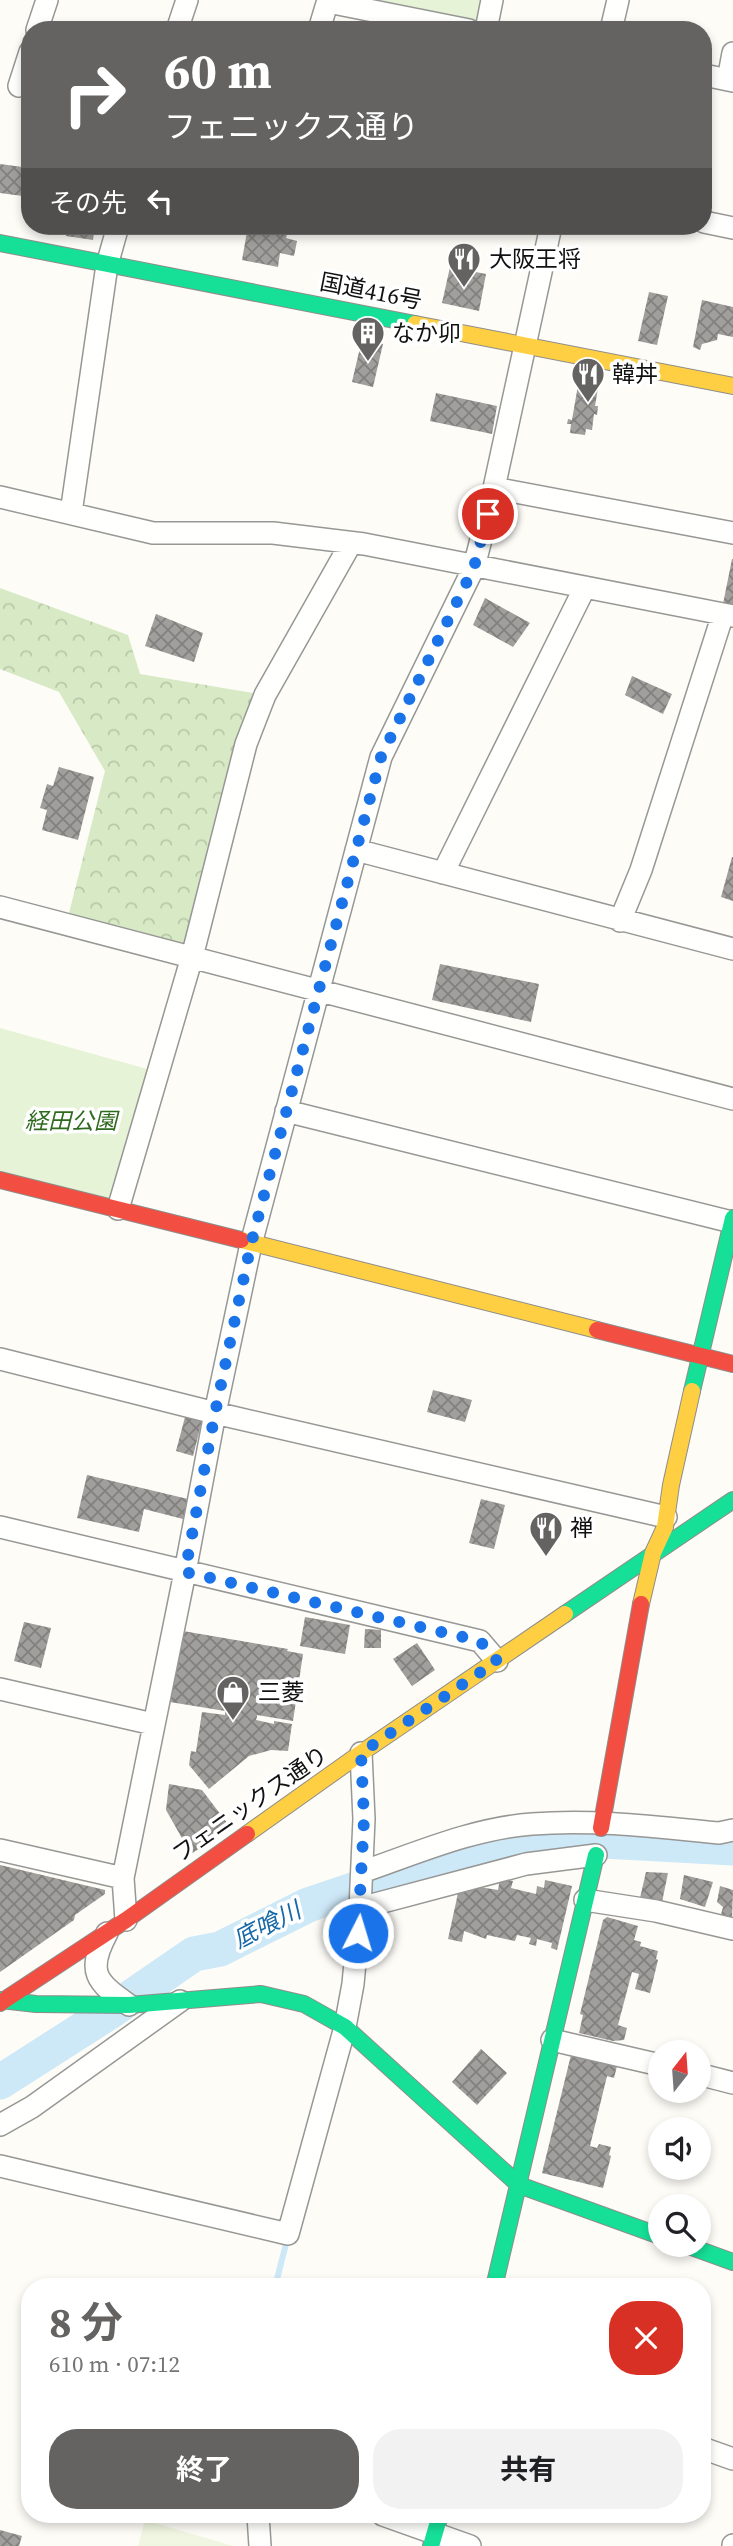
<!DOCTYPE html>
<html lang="ja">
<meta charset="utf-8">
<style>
:root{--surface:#fff;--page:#f2f2f2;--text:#202124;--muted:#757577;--accent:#646362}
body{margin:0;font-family:"Source Serif 4","Noto Sans JP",serif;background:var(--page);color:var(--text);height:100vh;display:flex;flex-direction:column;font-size:26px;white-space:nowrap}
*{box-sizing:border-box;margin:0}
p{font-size:23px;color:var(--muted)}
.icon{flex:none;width:38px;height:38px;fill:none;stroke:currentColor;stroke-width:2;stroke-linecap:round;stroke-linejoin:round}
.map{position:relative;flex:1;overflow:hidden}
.drawer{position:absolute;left:21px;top:2278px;width:690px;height:245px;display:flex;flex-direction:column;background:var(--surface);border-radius:28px;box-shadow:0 4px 10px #0003}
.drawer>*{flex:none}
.top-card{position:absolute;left:21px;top:21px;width:691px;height:214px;border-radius:28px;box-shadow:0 4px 10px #0003;background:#646362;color:#fff;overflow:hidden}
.needle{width:46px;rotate:17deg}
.buttons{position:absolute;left:648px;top:2040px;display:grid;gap:14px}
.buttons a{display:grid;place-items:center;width:63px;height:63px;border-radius:50%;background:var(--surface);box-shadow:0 4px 10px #0003;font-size:35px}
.pin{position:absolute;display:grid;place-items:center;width:60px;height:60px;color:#fff;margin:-30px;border:4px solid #fff;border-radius:50%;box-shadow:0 2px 7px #0007}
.me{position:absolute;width:77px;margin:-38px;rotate:5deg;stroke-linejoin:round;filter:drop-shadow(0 0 5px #0008)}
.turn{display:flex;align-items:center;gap:24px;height:147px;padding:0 28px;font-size:32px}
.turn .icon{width:91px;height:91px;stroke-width:2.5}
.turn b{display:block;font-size:49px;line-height:60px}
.then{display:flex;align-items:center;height:66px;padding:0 28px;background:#0003;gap:14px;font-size:26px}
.round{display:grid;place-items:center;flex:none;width:74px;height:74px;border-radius:28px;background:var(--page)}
.head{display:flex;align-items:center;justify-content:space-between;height:119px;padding:0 28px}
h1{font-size:42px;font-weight:700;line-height:52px;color:var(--accent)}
.cta{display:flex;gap:14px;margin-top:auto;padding:14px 28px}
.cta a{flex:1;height:80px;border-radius:28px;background:var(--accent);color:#fff;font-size:28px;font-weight:700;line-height:80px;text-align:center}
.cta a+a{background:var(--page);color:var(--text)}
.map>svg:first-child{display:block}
.grass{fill:#e7f3d7}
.forest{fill:url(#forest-crowns)}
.pitch{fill:#f0f6e1}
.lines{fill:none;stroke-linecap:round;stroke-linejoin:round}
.stream{stroke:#cde8f7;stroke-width:6}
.river{stroke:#cde8f7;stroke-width:35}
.building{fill:url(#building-cross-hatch)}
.street-casing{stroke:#979795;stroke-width:24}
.fast-casing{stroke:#8e8d8b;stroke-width:18}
.slow-casing{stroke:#8e8d8b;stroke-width:18}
.jam-casing{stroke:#8e8d8b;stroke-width:18}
.street{stroke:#fffffe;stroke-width:21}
.fast{stroke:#16e098;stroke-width:16}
.slow{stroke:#ffcf43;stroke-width:16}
.jam{stroke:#f24e42;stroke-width:16}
.route{stroke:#1a73e8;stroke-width:12;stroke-dasharray:0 21.6}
.labels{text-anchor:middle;stroke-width:7;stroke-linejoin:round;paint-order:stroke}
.poi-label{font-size:23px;fill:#111;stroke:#fff;text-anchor:start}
.street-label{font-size:23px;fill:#111;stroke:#fff}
.park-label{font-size:23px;font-style:italic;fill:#2f6b1f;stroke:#fff}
.water-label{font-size:24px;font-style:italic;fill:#1768a6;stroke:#fff}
</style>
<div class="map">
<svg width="733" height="2546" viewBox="0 0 733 2546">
<defs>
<pattern id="forest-crowns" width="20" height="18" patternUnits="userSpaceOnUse" patternTransform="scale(1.75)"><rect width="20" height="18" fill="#d8eac5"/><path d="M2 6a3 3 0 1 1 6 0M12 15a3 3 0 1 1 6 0" fill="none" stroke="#b8c8a8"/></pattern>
<pattern id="building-cross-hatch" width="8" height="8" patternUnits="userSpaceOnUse" patternTransform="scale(1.75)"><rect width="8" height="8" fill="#a19f9c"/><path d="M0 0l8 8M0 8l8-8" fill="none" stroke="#82807e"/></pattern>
</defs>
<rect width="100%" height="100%" fill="#fdfcf7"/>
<path class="grass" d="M329,0H492L486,30Z
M0,1028L158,1072L118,1209L0,1180Z"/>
<path class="forest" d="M0,588L128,635L140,674L265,695L188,956L66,925L105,771L59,692L0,669Z"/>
<path class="pitch" d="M145,2520L233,2546H138Z"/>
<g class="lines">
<path class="stream" d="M275,2287L288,2236"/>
<path class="river" d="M0,2082L108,2013L194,1954L220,1949L308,1905L382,1880L453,1857L521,1843L585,1840L733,1848"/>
</g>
<path class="building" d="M0,164L30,168V197L0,193Z
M68,226H95L93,240L66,236Z
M248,226L288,231L286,238L297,241L294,256L280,253L278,267L242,260Z
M450,267L486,274L479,311L442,303Z
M649,292L668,296L657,345L638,341Z
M702,300L733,307V337L718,334L717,340L702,344L700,350L693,347Z
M362,339L383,344L373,387L352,382Z
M578,385L598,388L595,406H598L597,415L594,414L592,430L586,429L585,435L570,433L571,424H567L568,419L572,420Z
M436,393L497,406L492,434L430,421Z
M732,559H733V606L723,604Z
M485,598L530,623L513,647L473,625Z
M156,614L203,633L194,662L145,646Z
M632,676L672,694L663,714L625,695Z
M59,767L94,777L78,840L42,830L47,810L40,808L47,784L53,786Z
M732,857H733V901L721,897Z
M440,964L539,984L531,1022L432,1000Z
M433,1390L472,1400L465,1422L427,1412Z
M185,1417L202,1421L193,1456L176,1451Z
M87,1475L188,1499L183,1519L144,1509L139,1532L77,1518Z
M481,1499L505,1505L494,1549L469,1543Z
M305,1617L350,1625L345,1654L300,1646Z
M24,1622L51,1628L41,1668L14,1661Z
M365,1629L381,1630V1648H364Z
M183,1631L288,1649L287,1651L303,1654L293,1721L257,1715V1717L256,1720L274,1724V1721L292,1724L288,1751L271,1750L249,1756L209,1789L189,1765L191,1751L196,1752L202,1712L225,1715V1711L170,1702Z
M417,1643L435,1670L412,1686L393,1659Z
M169,1784L202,1790L231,1828L191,1854L166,1810Z
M0,1865L105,1890V1894L75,1915L74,1920L0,1972Z
M646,1872L668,1873L662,1902L640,1898Z
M684,1875L713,1882L705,1907L680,1899Z
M500,1878L513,1881L511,1888L536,1894L537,1886L544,1888L545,1880L572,1886L557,1950L551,1948L552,1943L537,1939L536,1946L529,1944L531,1938L517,1935L515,1941L487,1935L486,1939L464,1931L462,1942L448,1939L460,1884L498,1890Z
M720,1886L733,1890L732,1921L720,1918L723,1907L717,1902Z
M607,1917L638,1926L634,1940L641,1942L640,1946L658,1951L656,1959L658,1960L650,1993L635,1989L639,1974L632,1972L618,2025L627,2028L624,2040L613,2041L579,2033L583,2015L580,2014L603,1920Z
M481,2049L507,2073L477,2105L452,2082Z
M571,2055L617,2066L614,2078L607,2076L590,2146L597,2148L599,2144L611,2147L609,2155L611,2156L603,2188L542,2173Z
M0,2530L22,2536L19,2546H0Z"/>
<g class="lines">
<defs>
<path id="street" d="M328,2L469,30
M37,30L47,0
M177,30L187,0
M319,30L328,0
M486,30L492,0
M611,30L618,0
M704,75L733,81
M728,80L733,53
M19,86L30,52
M704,222L733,228
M494,488L733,533
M0,497L153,533H273L364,544L733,616
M71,513L107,265L118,226
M356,850L733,949
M443,873L585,587
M0,907L733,1099
M620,921L641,870L723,614
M286,1111L732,1222
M118,1209L192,957L246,744L265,695L351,543
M0,1359L215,1413L666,1517
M0,1527L480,1641L497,1661
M0,1689L153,1724
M0,1850L123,1878
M362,1872C417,1853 474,1828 532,1824C594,1819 657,1827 719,1833L733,1830
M585,1900L656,1911L733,1929
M360,1908L526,1864L596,1855
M126,1920L123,1878L185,1572L215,1413L251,1244L381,757L474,567L494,488L551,226
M107,1933C86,1972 96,1982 129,2005
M552,2040L660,2065
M698,2074L733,2083
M0,2125L32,2107L180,2001
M0,2166L288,2234L345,2027L353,1984L360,1908L364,1819L361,1753
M702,2448L733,2459
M258,2515L260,2546
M383,2515L470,2546
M733,2546V2545"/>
<path id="fast" d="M0,243L415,324
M692,1391L733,1218
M565,1614L733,1500
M0,2000L36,2004L129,2005L261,1994L304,2004L345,2027L519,2185L660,2236
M686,2245L733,2262
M494,2287L596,1855
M431,2546L440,2515"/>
<path id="slow" d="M415,324L733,386
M241,1240L597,1330
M641,1604L653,1553L665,1527L671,1485L692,1391
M247,1834L361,1753L565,1614"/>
<path id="jam" d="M0,1180L241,1240
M597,1330L733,1364
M601,1828L641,1604
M0,2003L126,1920L247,1834"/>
</defs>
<use href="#street" class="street-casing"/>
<use href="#fast" class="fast-casing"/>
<use href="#slow" class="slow-casing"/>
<use href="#jam" class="jam-casing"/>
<use href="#street" class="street"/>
<use href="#fast" class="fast"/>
<use href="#slow" class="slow"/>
<use href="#jam" class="jam"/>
</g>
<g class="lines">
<path class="route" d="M358,1933L364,1819L361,1753L497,1661L480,1641L185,1572L215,1413L251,1244L381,757L474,567L488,514"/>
</g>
<defs>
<symbol id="restaurant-pin" viewBox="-11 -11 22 30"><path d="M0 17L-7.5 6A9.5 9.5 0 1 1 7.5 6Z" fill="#646362" stroke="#fff"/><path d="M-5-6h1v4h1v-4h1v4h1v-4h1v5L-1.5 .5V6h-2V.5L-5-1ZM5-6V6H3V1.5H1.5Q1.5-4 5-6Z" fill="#fff"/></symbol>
<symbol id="building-pin" viewBox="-11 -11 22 30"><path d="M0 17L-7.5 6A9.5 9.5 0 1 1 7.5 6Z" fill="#646362" stroke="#fff"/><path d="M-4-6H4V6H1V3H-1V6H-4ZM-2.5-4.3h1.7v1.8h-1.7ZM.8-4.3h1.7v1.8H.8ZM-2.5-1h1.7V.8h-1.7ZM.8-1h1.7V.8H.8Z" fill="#fff"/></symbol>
<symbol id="shop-pin" viewBox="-11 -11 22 30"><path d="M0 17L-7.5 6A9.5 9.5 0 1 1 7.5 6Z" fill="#646362" stroke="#fff"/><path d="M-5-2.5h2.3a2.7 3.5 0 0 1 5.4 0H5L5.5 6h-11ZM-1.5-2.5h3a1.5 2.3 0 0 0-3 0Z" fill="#fff"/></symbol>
</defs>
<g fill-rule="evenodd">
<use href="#restaurant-pin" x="445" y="240" width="38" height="52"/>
<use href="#building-pin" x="349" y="314" width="38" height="52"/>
<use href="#restaurant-pin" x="569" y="355" width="38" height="52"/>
<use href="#restaurant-pin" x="527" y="1509" width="38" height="52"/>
<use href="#shop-pin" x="214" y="1673" width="38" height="52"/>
</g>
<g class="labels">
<g class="poi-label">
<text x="489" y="267">大阪王将</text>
<text x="392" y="341">なか卯</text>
<text x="612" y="382">韓丼</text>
<text x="570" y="1536">禅</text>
<text x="258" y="1700">三菱</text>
</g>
<g class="street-label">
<text transform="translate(371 291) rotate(11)" y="8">国道416号</text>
<text transform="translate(250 1804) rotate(-35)" y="8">フェニックス通り</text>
</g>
<g class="park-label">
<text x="71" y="1129">経田公園</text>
</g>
<g class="water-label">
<text transform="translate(267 1925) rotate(-27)" y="8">底喰川</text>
</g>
</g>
</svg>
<div class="buttons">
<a><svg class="needle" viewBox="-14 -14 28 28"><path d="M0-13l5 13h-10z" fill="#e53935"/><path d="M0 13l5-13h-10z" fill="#757577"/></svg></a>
<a><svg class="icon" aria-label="sound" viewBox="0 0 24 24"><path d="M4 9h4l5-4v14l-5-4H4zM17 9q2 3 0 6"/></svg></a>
<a><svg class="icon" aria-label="search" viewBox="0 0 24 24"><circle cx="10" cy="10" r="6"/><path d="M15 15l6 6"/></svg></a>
</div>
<div class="pin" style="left:488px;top:514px;background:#d93025"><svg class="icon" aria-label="arrive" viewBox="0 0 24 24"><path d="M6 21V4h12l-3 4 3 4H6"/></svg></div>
<svg class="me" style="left:358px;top:1933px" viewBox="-20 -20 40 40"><circle r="17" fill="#1a73e8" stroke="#fff" stroke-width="3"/><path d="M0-11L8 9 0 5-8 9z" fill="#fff"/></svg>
<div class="top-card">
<div class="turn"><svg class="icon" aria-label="right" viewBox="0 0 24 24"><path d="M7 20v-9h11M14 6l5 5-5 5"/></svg><div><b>60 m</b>フェニックス通り</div></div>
<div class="then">その先<svg class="icon" aria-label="left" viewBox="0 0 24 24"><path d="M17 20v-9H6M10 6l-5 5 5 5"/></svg></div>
</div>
<section class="drawer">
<div class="head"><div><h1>8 分</h1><p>610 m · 07:12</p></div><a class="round" style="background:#d93025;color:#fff"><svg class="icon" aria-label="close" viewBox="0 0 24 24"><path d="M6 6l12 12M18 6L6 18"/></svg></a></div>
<div class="cta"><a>終了</a><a>共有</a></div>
</section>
</div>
